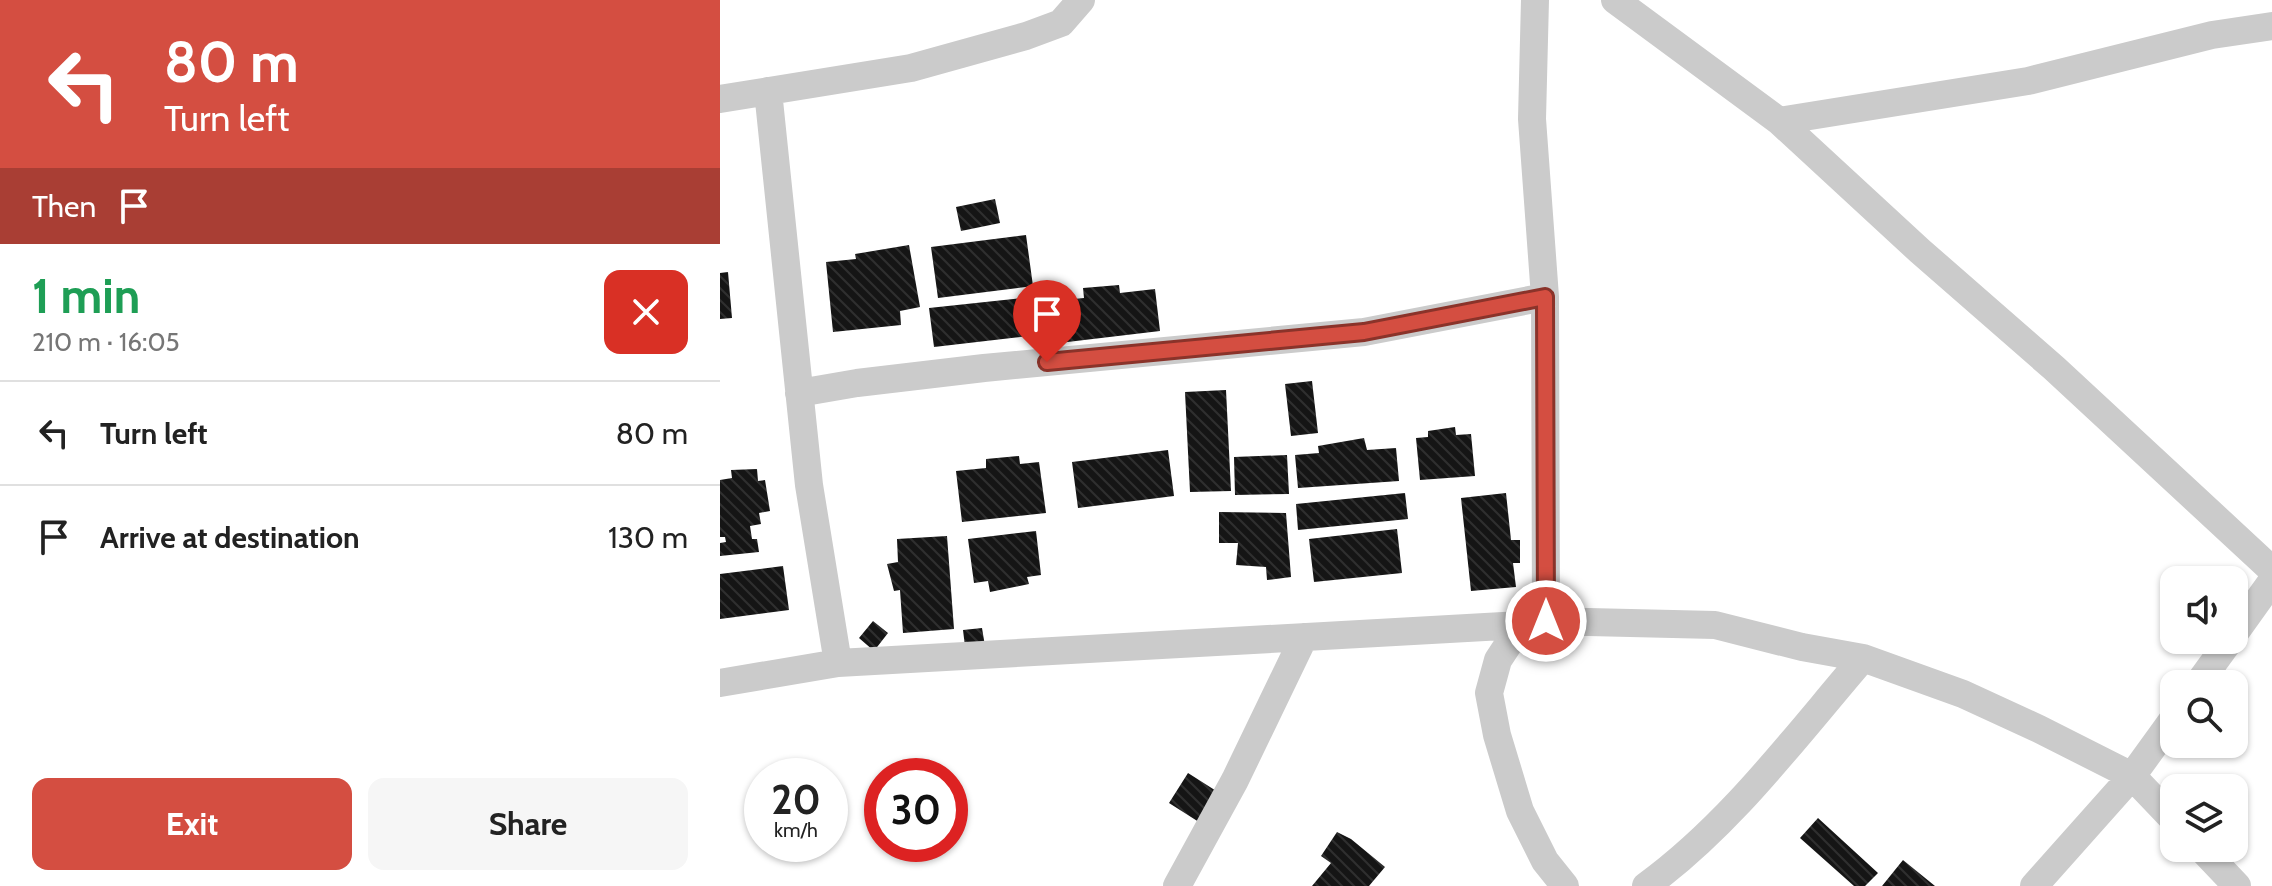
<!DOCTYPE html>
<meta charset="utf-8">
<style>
:root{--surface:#fff;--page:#f6f6f6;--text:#222;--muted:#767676;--line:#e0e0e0;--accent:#d44e41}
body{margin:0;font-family:Cabin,sans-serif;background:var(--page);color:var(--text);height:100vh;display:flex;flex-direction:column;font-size:30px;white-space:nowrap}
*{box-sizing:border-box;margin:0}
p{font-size:26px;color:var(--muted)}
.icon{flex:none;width:44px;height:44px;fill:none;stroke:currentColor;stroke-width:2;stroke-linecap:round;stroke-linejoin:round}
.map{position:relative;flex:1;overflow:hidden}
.drawer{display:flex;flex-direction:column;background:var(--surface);width:720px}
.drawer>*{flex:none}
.top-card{background:#d44e41;color:#fff;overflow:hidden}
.tools{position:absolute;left:1440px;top:566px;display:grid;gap:16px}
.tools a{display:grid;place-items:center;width:88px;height:88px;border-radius:16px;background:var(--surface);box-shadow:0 2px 6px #0004;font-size:40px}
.speed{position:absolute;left:24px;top:758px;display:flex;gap:16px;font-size:40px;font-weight:700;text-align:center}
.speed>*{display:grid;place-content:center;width:104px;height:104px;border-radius:50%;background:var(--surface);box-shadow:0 2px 6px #0004;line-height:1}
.speed small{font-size:20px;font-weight:400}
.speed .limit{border:12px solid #d22;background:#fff;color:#111}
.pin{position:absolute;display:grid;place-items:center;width:68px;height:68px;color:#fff;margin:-82px -34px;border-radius:50% 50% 50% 0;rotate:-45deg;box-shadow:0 0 8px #0007}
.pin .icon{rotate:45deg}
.me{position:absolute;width:88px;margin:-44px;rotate:0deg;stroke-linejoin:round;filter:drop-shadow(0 0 6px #0008)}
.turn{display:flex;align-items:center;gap:28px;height:168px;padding:0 32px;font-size:36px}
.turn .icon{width:104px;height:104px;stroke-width:2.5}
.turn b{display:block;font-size:56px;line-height:68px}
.then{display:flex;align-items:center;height:76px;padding:0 32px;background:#0003;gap:16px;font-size:30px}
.round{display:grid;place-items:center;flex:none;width:84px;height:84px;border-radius:16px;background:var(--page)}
.summary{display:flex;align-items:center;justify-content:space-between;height:136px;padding:0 32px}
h1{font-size:48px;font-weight:700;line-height:60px;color:#1e9e55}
.action{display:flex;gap:16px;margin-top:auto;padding:16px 32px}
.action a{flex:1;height:92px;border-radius:16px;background:var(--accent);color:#fff;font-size:32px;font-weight:700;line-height:92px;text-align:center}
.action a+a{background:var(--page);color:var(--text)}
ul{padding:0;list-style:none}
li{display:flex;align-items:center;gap:24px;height:104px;padding:0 32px;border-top:2px solid var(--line)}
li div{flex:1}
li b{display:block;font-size:30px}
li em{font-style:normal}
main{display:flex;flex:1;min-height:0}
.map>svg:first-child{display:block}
.building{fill:url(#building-back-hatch)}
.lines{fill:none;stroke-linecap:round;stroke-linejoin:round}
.street{stroke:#cbcbcb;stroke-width:28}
.route-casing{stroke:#8a332a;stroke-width:20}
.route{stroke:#d44e41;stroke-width:14}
</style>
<main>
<section class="drawer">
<div class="top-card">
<div class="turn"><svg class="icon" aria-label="left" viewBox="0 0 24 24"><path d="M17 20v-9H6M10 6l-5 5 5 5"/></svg><div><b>80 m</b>Turn left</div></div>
<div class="then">Then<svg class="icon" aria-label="arrive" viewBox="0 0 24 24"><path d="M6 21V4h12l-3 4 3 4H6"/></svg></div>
</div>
<div class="summary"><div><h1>1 min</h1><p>210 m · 16:05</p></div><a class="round" style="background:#d93025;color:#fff"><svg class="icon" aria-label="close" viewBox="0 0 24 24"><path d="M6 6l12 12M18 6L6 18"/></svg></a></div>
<ul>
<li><svg class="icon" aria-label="left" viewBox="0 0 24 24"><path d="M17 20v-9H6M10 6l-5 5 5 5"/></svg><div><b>Turn left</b></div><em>80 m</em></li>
<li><svg class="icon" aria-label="arrive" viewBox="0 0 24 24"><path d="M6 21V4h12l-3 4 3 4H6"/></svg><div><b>Arrive at destination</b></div><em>130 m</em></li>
</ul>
<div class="action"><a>Exit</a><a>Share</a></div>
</section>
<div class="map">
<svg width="1552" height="886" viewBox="0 0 1552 886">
<defs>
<pattern id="building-back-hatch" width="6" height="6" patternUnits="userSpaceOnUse" patternTransform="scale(2)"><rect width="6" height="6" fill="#151515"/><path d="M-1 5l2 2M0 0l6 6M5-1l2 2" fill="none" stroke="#2f2f2f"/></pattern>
</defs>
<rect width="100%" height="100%" fill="#fff"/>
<path class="building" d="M275,199L280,223L241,231L236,207Z
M306,235L313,286L218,298L211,247Z
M189,245L200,307L180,311L181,325L113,332L106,262L136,259L135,254Z
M8,272L12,318L0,319V273Z
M399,285L400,293L435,289L440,331L339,343L333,301L364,298L363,288Z
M312,297L317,335L214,347L209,308Z
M592,381L598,433L571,436L565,384Z
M506,390L511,491L470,492L465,392Z
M735,427L736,435L751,434L755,476L700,480L696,438L708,437V431Z
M644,438L647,450L676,448L679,481L578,488L575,455L599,453L598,446Z
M448,450L454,496L358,508L352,462Z
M567,455L569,494L515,495L514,457Z
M299,456L300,464L319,462L326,513L242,522L236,471L266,468V459Z
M37,469L38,481L45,480L50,511L39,513L41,524L30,526L32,539H37L39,552L0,556V543L6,542L5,537H0V480L12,478L11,470Z
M685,493L688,519L578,530L576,504Z
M786,493L791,540H800V563H793L796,587L751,591L741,498Z
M499,512L566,513L571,577L547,580L546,567L516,565L518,543H499Z
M677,529L682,573L594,582L589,539Z
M316,531L321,575L307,577L309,584L270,592L268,581L254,583L248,539Z
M227,536L234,629L183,633L180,590L174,591L167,564L178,562L177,539Z
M63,566L69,610L0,619V574Z
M153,621L168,633L154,651L139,638Z
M262,628L266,652L246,655L243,630Z
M468,773L501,794L482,824L449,803Z
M1098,818L1158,873L1145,886H1134L1080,838Z
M617,832L631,839L665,867L649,886H592L611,863L601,856Z
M1183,860L1215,886H1162Z"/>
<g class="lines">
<path class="street" d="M895,0L1059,121L1200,251L1334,368L1552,570
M48,91L89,485L118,663L801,625L826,621L825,297L812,119L815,0
M0,99L191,68L306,36L341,23L361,0
M1059,121L1308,81L1492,35L1552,26
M79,393L137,383L264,368L644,332L825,297
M826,621L995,625L1082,647L1143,658L1243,694L1319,729L1412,776L1454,820
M801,625L778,660L769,693L777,735L800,811L825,861L845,886
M1514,634L1552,581
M0,683L118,663
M1478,684L1510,640
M1481,848L1517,886
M457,886L515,780L584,637
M926,886C1010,825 1075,737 1143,658
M1314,886L1412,776L1454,718"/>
</g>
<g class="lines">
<defs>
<path id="route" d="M327,362L644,332L825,297L826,621"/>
</defs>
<use href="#route" class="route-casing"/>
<use href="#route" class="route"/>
</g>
</svg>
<div class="tools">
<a><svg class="icon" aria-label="sound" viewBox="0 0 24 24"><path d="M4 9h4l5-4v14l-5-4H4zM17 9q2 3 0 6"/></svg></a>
<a><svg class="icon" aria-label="search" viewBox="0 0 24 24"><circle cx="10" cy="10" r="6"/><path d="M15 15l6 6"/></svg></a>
<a><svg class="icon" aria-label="layers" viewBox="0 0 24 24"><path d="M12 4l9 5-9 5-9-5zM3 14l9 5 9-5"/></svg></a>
</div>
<div class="speed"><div>20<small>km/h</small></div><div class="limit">30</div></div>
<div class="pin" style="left:327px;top:362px;background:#d93025"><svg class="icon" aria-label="arrive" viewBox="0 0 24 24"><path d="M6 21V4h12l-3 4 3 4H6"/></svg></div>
<svg class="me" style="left:826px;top:621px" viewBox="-20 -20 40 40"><circle r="17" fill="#d44e41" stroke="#fff" stroke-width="3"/><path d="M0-11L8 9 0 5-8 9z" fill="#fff"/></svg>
</div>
</main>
